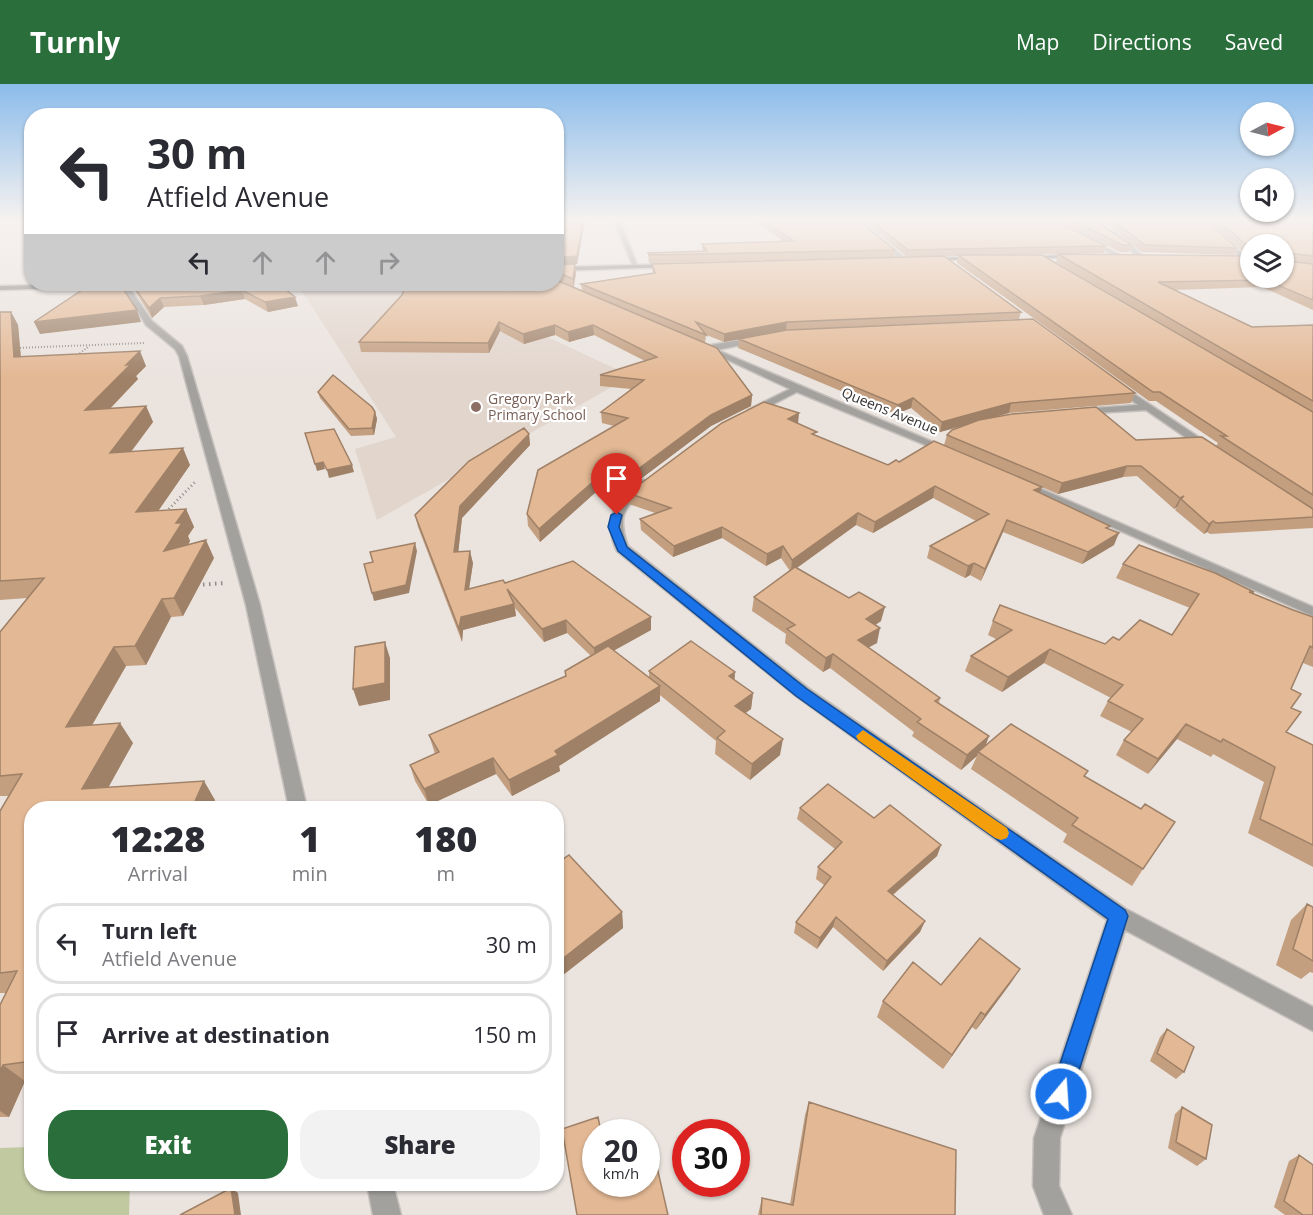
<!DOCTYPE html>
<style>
:root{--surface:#fff;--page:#f2f2f3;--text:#2b2b33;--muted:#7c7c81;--line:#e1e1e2;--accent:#2a6f3b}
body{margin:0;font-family:"Open Sans",sans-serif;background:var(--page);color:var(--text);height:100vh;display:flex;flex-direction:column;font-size:22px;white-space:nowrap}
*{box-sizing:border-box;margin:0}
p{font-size:20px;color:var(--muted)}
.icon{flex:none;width:33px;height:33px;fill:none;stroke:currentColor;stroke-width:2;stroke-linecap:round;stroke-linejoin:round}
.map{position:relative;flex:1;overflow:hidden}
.details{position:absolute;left:24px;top:717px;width:540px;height:390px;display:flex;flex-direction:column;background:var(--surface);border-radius:24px;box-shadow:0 2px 4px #0004}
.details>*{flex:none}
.guide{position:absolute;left:24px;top:24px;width:540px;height:183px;border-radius:24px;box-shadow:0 2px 4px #0004;background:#fff;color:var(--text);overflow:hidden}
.needle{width:39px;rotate:83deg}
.fabs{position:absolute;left:1240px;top:18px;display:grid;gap:12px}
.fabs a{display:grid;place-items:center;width:54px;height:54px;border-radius:50%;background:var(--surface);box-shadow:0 2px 4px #0004;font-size:30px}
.speed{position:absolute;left:582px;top:1035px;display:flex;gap:12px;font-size:30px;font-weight:700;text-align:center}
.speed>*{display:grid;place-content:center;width:78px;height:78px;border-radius:50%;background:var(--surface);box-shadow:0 2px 4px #0004;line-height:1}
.speed small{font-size:15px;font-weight:400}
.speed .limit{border:9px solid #d22;background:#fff;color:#111}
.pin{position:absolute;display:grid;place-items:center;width:51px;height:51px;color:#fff;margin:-62px -26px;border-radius:50% 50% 50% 0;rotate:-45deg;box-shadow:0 0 6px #0007}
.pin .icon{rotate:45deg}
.me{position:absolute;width:66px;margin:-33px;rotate:18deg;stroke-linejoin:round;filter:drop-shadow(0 0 4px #0008)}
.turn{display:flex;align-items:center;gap:21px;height:126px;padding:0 24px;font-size:27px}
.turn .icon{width:78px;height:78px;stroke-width:2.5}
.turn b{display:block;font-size:42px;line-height:51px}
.lanes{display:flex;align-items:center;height:57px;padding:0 24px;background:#0003;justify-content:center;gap:30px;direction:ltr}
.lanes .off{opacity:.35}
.eta{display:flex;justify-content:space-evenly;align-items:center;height:102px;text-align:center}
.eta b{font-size:36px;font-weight:800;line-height:42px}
.action{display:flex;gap:12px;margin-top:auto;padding:12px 24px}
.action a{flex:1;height:69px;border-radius:24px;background:var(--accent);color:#fff;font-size:24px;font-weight:800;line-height:69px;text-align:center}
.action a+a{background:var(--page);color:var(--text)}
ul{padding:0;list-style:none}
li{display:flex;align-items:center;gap:18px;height:81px;margin:0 12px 9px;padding:0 12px;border:3px solid var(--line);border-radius:24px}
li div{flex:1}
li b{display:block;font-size:22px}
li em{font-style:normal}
header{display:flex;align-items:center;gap:36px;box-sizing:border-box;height:84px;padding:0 30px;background:var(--accent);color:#fff}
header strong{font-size:28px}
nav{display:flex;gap:33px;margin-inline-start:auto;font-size:21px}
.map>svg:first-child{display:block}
.built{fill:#e2d5cc}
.green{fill:#c1c9a0}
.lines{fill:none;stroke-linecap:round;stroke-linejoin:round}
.street-casing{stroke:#c6c0bc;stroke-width:3}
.secondary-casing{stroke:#c6c0bc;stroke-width:3}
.path-far2{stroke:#918c89;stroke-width:2;stroke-dasharray:1 2;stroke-linecap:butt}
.path-far1{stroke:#918c89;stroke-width:3;stroke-dasharray:1 3;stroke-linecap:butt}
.path{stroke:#918c89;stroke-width:4;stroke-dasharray:1.5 4.5;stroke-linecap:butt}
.street{fill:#a3a19e;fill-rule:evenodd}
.secondary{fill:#83817c;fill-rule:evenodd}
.wall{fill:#c39e7f}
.shaded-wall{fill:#9f8168}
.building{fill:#e3b894;stroke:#9f8168;stroke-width:1.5}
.route{fill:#1a73e8;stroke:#114b97;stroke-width:1.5}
.slow{fill:#f59e0b}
.education-dot{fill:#8d6e63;stroke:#fff;stroke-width:2}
.labels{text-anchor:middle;stroke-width:4.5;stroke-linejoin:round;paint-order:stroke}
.far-education-label{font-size:14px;fill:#785e54;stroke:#fff;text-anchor:start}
.far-street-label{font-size:14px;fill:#363332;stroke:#fff}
</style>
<header>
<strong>Turnly</strong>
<nav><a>Map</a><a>Directions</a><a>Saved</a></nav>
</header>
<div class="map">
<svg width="1313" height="1131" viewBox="0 0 1313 1131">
<rect width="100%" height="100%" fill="#eae3de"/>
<path class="built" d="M334,200H434L631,292L377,436L355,365L396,353L298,201Z"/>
<path class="green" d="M31,1063L32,1100H130L129,1131H0V1064Z"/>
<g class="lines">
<defs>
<path id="street" d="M614,137H620L638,183L633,182Z
M854,137H860L905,174V176H901Z
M1048,137H1055L1122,172L1117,173Z
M1087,137C1104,136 1132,160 1143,172L1138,173L1120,157Z
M1200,137H1206L1247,174V176H1243Z
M121,200H127L152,237L182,262L187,272L260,521L307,724H289L246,521L179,272L175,265L146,241Z
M756,253H759V257L717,266L954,367L945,369L797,308L754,330H748V326L790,305L700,263Z
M1116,298L1212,362V366H1204L1146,326L1077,330L1075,328L1080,325L1138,321L1113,303V299Z
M644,396L650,399C628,423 615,426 628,462L808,604L1126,825L1313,923V947L1125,846L1060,1054L1059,1102L1072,1131H1044L1033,1102L1034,1054L1107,836L796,612L617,467C603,441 614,405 644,396Z
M1023,397L1313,523V532L1019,402L1017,400Z
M367,1100H393L401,1131H373Z"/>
<path id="secondary" d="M1077,170L1079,173L1026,175L1023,173Z
M978,172L980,175L927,177L924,175Z
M674,180L672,183L556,187V183Z
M83,200H141L138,202L0,206V202Z"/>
</defs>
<use href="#street" class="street-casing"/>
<use href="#secondary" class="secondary-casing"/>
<path class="path-far2" d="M17,264L144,259
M75,273L88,263"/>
<path class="path-far1" d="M166,428L196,397"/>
<path class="path" d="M197,501L225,499"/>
<use href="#street" class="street"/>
<use href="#secondary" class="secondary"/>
</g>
<path class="wall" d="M556,137H585L577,180H575L576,189L574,203L582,206L581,200L653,190L652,180L1021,228L1019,235L786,246L724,258L704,250L706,251L705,259L752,311L751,322L711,342L614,415L596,408L540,458L528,442L527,430L614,342L602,339L601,328L631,305L600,302V291L645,277L594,251L569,258L555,251L524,260L500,247L489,269L361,268L359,258L402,211L556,200Z
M755,137H859L895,166L894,173L649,179L648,169L702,167V160L784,158Z
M863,137H1057L1106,162L1104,169L991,171L1165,242L1056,178L1058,170L1284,194L1251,160V172H1248L1209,137H1313V180L1287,176V177L1313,180V226L1262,203L1173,206L1252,243L1313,241V444L1210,450L1207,448L1204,450L1175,426L1177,423L1174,425L1137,392L1123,393L1058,410L944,361L947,351L973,339L940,348L911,324L896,330L738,264L739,255L1135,309L1131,319L1009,329L987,335L1136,356L1216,362L1218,359L1156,317H1149L957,179L958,172L907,173Z
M1060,137H1095L1132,161L1129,168H1120Z
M1097,137H1207L1237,164L1234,171L1142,168L1110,142Z
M131,200H279L298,222L268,228L245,215L204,221L164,223L152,234L133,204Z
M0,228H11L18,241L21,273L146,282L136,292L138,295L110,325L146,322L153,338L131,368L190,381L158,427L186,425L194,443L188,452L190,457L188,461L214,474L183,532L171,533L146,581L126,582L92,641L133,659L108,703L215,716L212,724H32V996L25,997L9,1033H0V921L6,909H0V727L9,712H0V548L27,514L0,516Z
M318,308L375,328L377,335L374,351L351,352L320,314Z
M798,340L816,352L888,381L899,378L1040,409L1109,445L1114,461L1082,480L1003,448L981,497L970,491L965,494L927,474L930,462L976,437L933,414L873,449L856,441L797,484L881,537L875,541L877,559L868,563L940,614L939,619L989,652L985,662L1088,687L1085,692L1143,785L1132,802L1063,758L1067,750L971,685L977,672L961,686L912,652L914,648L830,584L823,588L785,559L786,550L752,527L754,513L790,487L781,474L766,482L722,454L673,473L641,446L640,435L655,429L629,420L628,409Z
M529,350L530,361L462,434L458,468L473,479L469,505L505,499L651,533V546L613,567L649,594V587L735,588L734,596L753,609L751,625L746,629L780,671L750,696L715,670L716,657L660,611V617L559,682L560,687L512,712L496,690L429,721L415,697L410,681L435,670L429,651L565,592V587L591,572L567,549L544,558L515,524L516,532L463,546L462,558L418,443L415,431Z
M1123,480L1254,508L1253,510L1293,526L1313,533V583L1303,579L1291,605V624L1286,648L1313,661V783L1248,749L1264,698L1213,670L1211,673L1177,655L1148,690L1116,671L1124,656L1132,648L1100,632L1108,617L1111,614L1044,579L1002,608L965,587L971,572L996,555L988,551L993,537L1105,560L1119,556L1172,551L1190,524L1116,494Z
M800,724L874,734L941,761L937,772L893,811L925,837L920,848L883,887L833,843L817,865L794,849L796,838L824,801L816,795L818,783L835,765L797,735Z
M556,780L622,828L623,844L563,891L556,883Z
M1307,820L1313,823V889L1310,888L1301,895L1276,881L1291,836Z
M1020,885L1010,900L976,946L972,943L943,985L877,933L883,917L941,901Z
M1167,945L1184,988L1176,995L1150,977L1160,953Z
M809,1018L955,1131H758L762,1114L790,1120L805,1031Z
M1182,1023L1206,1075L1197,1082L1168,1064L1175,1030Z
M1299,1071L1313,1131H1285L1274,1123L1289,1077Z"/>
<path class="shaded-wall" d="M583,137H585L577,180H575L576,189L573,204V195L556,183V174Z
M242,206L245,215L204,221L200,212Z
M295,213L298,222L268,228L265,218Z
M160,214L164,223L152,234L149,224Z
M137,226L141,238L40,250L34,238Z
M11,228L18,241L22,288L14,273Z
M499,238L500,247L489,269L488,259Z
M787,238L786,246L724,258V250Z
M555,241V251L524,260L523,250Z
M593,241L594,251L569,258L568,248Z
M140,267L146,282L136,292L138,295L93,342L85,326L126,281Z
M752,311L751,322L711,342L614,415V403L711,331Z
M913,314L911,324L896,330L898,321Z
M1011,319L1009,329L940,348L942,338Z
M146,322L153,338L118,385L110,369Z
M375,328L377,335L374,351L372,344Z
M799,329L798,340L788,335Z
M529,350L530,361L462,434L457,480L454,468L460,422Z
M183,364L190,381L145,446L136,428Z
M323,378L325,385L317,387L315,380Z
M352,381L354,388L329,394L327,386Z
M1127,382L1123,393L1058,410L1062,399Z
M595,396L596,408L540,458L539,445Z
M935,402L933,414L873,449L875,438Z
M1042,403L1038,415L1034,406Z
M1184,412L1181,415L1177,423L1174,425L1180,414Z
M186,425L194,443L188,452L190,457L173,485L164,467L176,439Z
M858,429L856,441L791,488L792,476Z
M1007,436L1003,448L981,497L985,485Z
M1213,437L1207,448L1204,450L1209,440Z
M722,443V454L673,473L674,462Z
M1119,449L1114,461L1082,480L1088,468Z
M206,456L214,474L183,532L174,514Z
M415,459L417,467L409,509L374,517L372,509Z
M783,462L781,474L766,482L767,470Z
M470,467L473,479L467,518L465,506Z
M974,479L970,491L965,494L968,482Z
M162,515L171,533L146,581L135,562Z
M514,520L516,532L463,546L462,558L459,545L461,533Z
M885,523L881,537L863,549L866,535Z
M651,533V546L595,577L594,564Z
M566,536L567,549L544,558L542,545Z
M880,544L877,559L855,571L858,556Z
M385,558L390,574V616L359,622L353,605Z
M114,563L126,582L80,662L66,643Z
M1050,565L1044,579L1002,608L1008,593Z
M833,570L830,584L823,588L826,574Z
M735,588L734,604L729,592Z
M660,602V617L559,682L560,687L512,712L509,696Z
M753,609L751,625L733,637L735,622Z
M120,639L133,659L97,724L82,705Z
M1186,640L1177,655L1148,690L1158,675Z
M989,652L984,666L978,668L977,672L961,686L967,671Z
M783,655L780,671L750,696L752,680Z
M493,674L496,690L429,721L424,705Z
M204,697L215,716L212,724H192Z
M941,761L937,772L884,818L888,807Z
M622,828L623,844L563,891L561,876Z
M836,833L833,843L817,865L820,854Z
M925,837L920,848L883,887L887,877Z
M1020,885L1010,900L976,946L985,931Z
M981,928L972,943L943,985L952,971Z
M3,981L25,997L9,1033L0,1027V987Z
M402,1100H412L405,1103Z
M231,1104L238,1109L241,1131H235Z"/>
<path class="building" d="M556,137H583L577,172L556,174Z
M764,137H859L895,166L649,171L648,169L707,167L702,160L794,157Z
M872,137H1057L1106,162L908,166Z
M1074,137H1095L1132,161H1122Z
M1114,137H1207L1237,164L1145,161Z
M1219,137H1313V172L1288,169L1285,171L1287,177L1313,180V216L1266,196L1158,198L1252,243L1313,241V317L1058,170L1251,172V194H1284V160H1251V165Z
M958,171H1042L1313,328V411L1221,352H1227L1160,308H1153Z
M944,172L1021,228L787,238L724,250L696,238L706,251L581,200L655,189L652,180Z
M575,180L573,195L556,188V181Z
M556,196L717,264L752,311L711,331L614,403L595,396L539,445L527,430L538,386L628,334L601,328L644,296L600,291L657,273L593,241L568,248L555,241L523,250L499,238L488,259L359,258L402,211L406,200H556Z
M91,200H120L137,226L34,238Z
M132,200H279L295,213L265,218L242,206L200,212L160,214L149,224Z
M0,228H11L14,273L140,267L126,281L131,280L85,326L146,322L110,369L183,364L136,428L186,425L176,439H182L164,467L206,456L174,514L162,515L135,562L114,563L66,643L120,639L82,705L204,697L192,724H32V977L3,981L0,987V921L17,887L0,889V727L22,690L0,692V548L44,494L0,497Z
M1033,235L1135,309L1011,319L942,338L913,314L898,321L739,255L787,246Z
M333,291L372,323L375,328L372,344L349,345L318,308Z
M764,318L799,329L788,335L817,348L812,350L888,381L896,376L899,378L934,357L1042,403L1034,406L1110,442L1106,444L1119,449L1088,468L1007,436L985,485L974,479L968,482L930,462L989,430L935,402L875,438L858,429L792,476L783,462L767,470L722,443L674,462L640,435L671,424L628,409L722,339Z
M1096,323L1136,356L1202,353L1313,425V433L1216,439L1213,437L1209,440L1181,415L1184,412L1180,414L1141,382H1127L1062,399L947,351L952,346L979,336L1012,330Z
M524,344L529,350L460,422L454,468L470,467L465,506L503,496L505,499L573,477L651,533L594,564L566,536L542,545L507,505L514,520L461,533L459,545L415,431L469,377Z
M334,345L352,381L327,386L323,378L315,380L305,349Z
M415,459L406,501L372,509L364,480L373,478L370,468Z
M1139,461L1215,489L1254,508H1249L1293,526L1313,533V564L1310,562L1291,605L1301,610L1291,624L1301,628L1286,648L1313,661V761L1260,735L1275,683L1223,655L1221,658L1186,640L1158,675L1124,656L1143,635L1108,617L1123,601L1050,565L1008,593L971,572L1012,546L993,537L1000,521L1105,560L1113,553L1119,556L1140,536L1172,551L1199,510L1123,480Z
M795,483L849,514L859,508L885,523L866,535L880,544L858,556L940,614L935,617L989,652L967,671L917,638L921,635L833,570L826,574L787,545L795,541L754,513Z
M691,557L735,588L729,592L753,609L735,622L783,655L752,680L717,654L725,647L649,587Z
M385,558V599L353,605L355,563Z
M608,562L660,602L555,667L558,671L509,696L493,674L424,705L410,681L439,668L429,651L566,592L565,587Z
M1011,640L1088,687L1084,692L1141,725L1145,720L1175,738L1143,785L1072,741L1078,734L978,668Z
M828,700L874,734L890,721L941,761L888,807L925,837L887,877L836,833L820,854L796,838L831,793L818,783L842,758L800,724Z
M569,771L622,828L561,876L556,871V780Z
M1307,820L1313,823V877L1293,865Z
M980,854L1020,885L985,931L981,928L952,971L883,917L913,878L941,901Z
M1167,945L1194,963L1184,988L1157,969Z
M809,1018L956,1066L955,1131H761L762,1114L793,1121Z
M1182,1023L1212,1041L1206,1075L1176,1058Z
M598,1033L601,1048H596V1100H646V1086L657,1083L668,1131H577L562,1045Z
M1299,1071L1313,1081V1131H1303L1284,1117Z
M231,1104L235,1131H180Z"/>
<linearGradient id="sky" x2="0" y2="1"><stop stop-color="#8bbceb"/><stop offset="0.46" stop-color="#f6f2f0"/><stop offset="1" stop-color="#f6f2f0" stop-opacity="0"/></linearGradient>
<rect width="1313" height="295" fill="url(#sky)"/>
<path class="route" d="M617,428L622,431L619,443L627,463L807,605L1125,826L1128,832L1069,1018L1061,1021L1053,1018L1050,1010L1108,835L796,612L618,467L608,443L611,431Z"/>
<path class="slow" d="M863,646L1007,744L1009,749L1007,754L1001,756L995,754L858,656L856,652Z"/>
<circle class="education-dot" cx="476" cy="323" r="6"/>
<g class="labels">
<g class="far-education-label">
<text x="488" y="320">Gregory Park<tspan x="488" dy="16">Primary School</tspan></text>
</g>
<g class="far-street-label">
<text transform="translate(890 327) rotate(22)" y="5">Queens Avenue</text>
</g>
</g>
</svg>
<div class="fabs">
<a><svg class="needle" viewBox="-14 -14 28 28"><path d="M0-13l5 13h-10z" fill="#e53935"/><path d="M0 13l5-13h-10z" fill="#7c7c81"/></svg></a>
<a><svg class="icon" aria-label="sound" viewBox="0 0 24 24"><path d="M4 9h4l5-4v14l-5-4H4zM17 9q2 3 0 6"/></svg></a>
<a><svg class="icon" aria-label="layers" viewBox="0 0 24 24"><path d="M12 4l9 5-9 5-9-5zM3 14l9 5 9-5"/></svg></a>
</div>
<div class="speed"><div>20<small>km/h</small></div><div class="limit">30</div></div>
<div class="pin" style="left:617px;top:431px;background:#d93025"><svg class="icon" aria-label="arrive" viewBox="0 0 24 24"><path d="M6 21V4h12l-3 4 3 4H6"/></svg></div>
<svg class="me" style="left:1061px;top:1010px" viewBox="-20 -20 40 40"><circle r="17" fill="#1a73e8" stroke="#fff" stroke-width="3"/><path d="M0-11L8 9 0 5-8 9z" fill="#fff"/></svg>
<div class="guide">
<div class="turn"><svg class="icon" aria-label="left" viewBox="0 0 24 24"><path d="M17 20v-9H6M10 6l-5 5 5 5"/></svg><div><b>30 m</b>Atfield Avenue</div></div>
<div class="lanes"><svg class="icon" aria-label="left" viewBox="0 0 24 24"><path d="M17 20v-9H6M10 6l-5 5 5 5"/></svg><svg class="icon off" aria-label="ahead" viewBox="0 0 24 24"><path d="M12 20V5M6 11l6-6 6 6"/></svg><svg class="icon off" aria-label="ahead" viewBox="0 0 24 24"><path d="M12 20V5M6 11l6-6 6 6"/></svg><svg class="icon off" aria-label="right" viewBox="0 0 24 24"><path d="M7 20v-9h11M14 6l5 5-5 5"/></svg></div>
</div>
<section class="details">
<div class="eta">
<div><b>12:28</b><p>Arrival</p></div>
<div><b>1</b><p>min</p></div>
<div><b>180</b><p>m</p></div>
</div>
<ul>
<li><svg class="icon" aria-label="left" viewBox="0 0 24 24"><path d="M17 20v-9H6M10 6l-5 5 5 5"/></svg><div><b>Turn left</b><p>Atfield Avenue</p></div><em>30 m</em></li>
<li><svg class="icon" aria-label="arrive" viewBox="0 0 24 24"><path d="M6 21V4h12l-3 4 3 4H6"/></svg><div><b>Arrive at destination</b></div><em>150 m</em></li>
</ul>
<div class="action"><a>Exit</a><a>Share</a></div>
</section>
</div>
